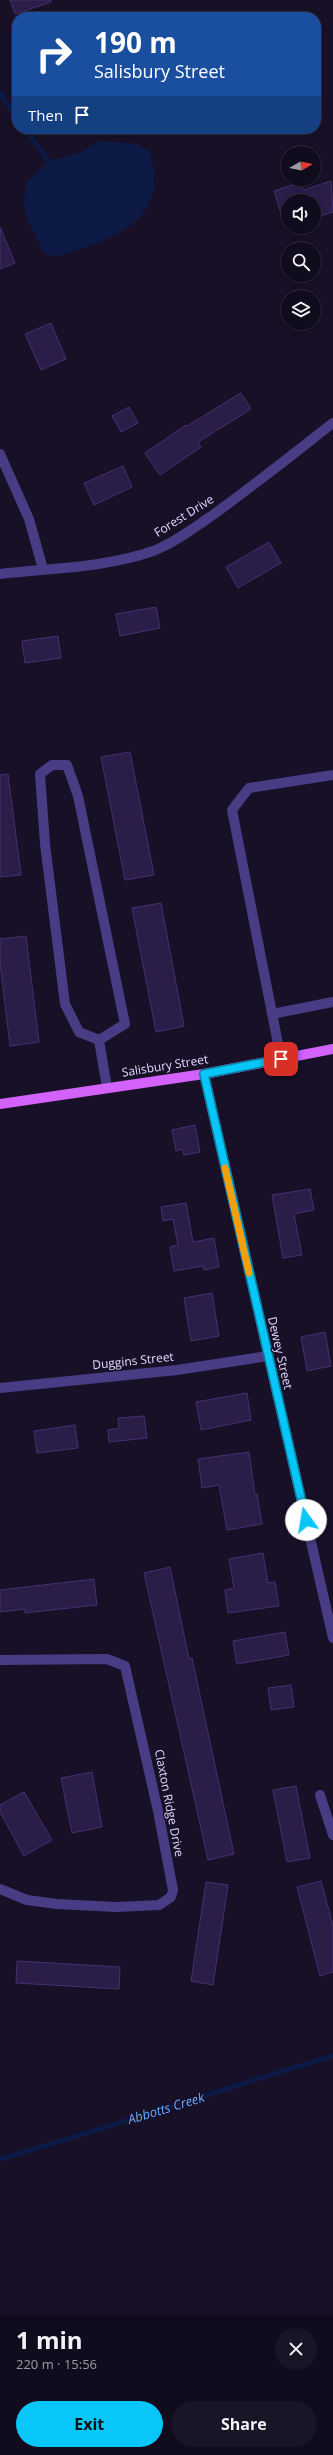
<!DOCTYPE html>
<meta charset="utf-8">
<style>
:root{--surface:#110c1d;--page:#1a1526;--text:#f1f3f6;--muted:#9c9ba4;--line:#302c3b;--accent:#09c6f8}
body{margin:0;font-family:"Open Sans",sans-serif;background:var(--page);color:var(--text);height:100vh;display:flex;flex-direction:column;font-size:15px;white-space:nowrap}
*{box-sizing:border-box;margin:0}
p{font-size:13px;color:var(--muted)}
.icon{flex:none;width:22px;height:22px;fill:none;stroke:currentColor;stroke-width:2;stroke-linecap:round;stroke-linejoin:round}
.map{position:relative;height:2315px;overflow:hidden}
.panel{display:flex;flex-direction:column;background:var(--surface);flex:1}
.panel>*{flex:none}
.top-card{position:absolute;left:12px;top:12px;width:309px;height:122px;border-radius:16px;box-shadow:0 2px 6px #0003,0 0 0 1px var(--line);background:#1a4fa0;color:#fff;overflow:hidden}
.needle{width:26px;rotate:81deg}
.controls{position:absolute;left:281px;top:146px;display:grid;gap:8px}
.controls a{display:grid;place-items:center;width:40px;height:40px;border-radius:50%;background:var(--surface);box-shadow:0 2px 6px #0003,0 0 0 1px var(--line);font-size:20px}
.pin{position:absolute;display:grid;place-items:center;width:34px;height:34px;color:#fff;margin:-17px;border-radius:8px;box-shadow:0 2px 6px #0006}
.me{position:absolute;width:44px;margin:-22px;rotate:347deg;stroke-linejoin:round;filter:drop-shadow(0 0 3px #0008)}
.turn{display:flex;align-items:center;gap:14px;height:84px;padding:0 16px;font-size:18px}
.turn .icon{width:52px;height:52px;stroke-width:2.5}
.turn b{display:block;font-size:28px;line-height:34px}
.then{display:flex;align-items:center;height:38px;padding:0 16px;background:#0003;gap:8px;font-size:15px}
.round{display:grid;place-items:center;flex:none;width:42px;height:42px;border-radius:21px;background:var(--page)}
.overview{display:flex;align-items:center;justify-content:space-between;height:68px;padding:0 16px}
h1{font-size:24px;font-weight:700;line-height:30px}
.cta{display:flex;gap:8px;margin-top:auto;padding:8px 16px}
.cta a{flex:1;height:46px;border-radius:24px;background:var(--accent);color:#111;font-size:16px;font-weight:700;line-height:46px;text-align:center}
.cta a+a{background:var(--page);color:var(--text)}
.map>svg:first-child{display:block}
.water{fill:#0c1a45}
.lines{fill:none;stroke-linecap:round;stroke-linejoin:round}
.stream{stroke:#0c1a45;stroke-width:5}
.building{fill:#2a1d48;stroke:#443073}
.minor{stroke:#483d85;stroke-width:10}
.major{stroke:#d362fb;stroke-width:10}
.route-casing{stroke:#0681a1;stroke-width:10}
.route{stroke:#09c6f8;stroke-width:7}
.slow{stroke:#f59e0b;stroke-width:7}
.labels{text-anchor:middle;stroke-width:3;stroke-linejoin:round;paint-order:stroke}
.street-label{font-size:12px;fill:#e0d8fe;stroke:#171027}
.water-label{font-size:13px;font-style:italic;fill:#69a7fb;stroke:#171027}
</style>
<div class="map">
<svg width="333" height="2315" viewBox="0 0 333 2315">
<rect width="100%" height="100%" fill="#171027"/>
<path class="water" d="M101,141L137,144L150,152C172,224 109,240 55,257L45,254L26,216L23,200L28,181L49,161L79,153Z"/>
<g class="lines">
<path class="stream" d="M0,93L17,118
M25,129L49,161L54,164
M0,2159C112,2127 221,2089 333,2056"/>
</g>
<path class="building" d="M10,0H51V2L15,14Z
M331,181L333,212L314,218V201H288V226H285L274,191L300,182L303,190Z
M0,227L15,263L0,269Z
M51,323L66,359L41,370L25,334Z
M241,393L251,409L198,442L201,447L160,475L145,453L186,425L187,426Z
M129,407L138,423L121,432L112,416Z
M123,466L132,487L94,505L84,483Z
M269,542L281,563L238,588L226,567Z
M156,607L160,628L120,636L116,614Z
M58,636L61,658L25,663L22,641Z
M130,752L154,875L125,880L101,757Z
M8,774L21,875L0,877V775Z
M161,903L184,1026L156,1032L132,908Z
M26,936L39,1042L10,1046L0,962V939Z
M195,1125L200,1152L184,1155L182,1149L176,1151L172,1130Z
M310,1189L314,1210L294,1214L302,1255L283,1258L272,1195Z
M186,1203L193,1242L214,1238L219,1267L204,1270L203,1266L174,1271L170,1247L178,1245L173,1219L163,1221L161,1207Z
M212,1293L219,1336L191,1341L184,1298Z
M325,1332L331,1366L307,1371L301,1337Z
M247,1393L251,1420L201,1430L196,1402Z
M144,1416L147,1438L109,1442L108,1430L119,1428L118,1418Z
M75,1425L78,1448L37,1453L34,1431Z
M249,1452L255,1495L257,1494L262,1524L227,1530L219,1485L202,1488L198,1459Z
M263,1553L268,1583L275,1582L279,1606L228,1613L225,1590L234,1588L229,1559Z
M170,1567L189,1659L192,1658L234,1854L208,1860L144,1573Z
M94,1579L97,1605L25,1613V1609L0,1612V1590Z
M285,1632L289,1655L237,1664L233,1641Z
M291,1685L294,1707L271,1710L268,1688Z
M92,1772L102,1827L72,1833L61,1778Z
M296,1786L310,1858L287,1862L273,1790Z
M24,1792L52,1840L24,1856L0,1812V1805Z
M321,1881L333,1926V1972L320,1976L297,1887Z
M206,1882L228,1885L213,1985L191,1981Z
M17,1961L120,1967L119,1989L16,1983Z"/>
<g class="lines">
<path class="minor" d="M0,454L29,519L43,569
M0,574C50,568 105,568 153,551C174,543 192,529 210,517C252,487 292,455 333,423
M272,1014L333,1002
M99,1040L125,1024L78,796L67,765H52L40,774L45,844L65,1004L79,1032L99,1040L107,1088
M281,1059L232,810L249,788L333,775
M204,1074L333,1638
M0,1388L177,1370L268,1356
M0,1660L107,1659L125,1666L158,1811L173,1890L171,1897L159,1905L116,1907L57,1904L27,1900L0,1889
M320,1795L333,1835"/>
<path class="major" d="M0,1104L204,1074L333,1049"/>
</g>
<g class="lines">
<defs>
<path id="route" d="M281,1059L204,1074L306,1520"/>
</defs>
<use href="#route" class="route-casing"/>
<use href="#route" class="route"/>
<path class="slow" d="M225,1168L249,1273"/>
</g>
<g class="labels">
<g class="street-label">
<text transform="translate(184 516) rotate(-32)" y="4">Forest Drive</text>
<text transform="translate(165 1066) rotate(-9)" y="4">Salisbury Street</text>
<text transform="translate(280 1353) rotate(77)" y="4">Dewey Street</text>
<text transform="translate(133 1361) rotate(-6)" y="4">Duggins Street</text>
<text transform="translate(169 1803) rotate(79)" y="4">Claxton Ridge Drive</text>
</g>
<g class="water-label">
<text transform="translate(166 2108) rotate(-17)" y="5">Abbotts Creek</text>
</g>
</g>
</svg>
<div class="controls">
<a><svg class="needle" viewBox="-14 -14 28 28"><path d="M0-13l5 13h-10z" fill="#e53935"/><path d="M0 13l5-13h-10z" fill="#9c9ba4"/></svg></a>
<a><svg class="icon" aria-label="sound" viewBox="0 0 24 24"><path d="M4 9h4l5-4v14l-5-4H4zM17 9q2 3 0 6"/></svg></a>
<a><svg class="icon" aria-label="search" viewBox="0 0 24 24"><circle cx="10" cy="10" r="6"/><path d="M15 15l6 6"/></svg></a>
<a><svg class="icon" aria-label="layers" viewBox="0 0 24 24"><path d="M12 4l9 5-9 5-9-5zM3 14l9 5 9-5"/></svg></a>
</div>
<div class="pin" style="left:281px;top:1059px;background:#d93025"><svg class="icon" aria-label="arrive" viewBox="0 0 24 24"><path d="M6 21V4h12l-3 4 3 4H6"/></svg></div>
<svg class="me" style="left:306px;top:1520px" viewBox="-20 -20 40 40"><circle r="19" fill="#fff"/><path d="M0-13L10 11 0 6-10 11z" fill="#09c6f8"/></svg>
<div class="top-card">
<div class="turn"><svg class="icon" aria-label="right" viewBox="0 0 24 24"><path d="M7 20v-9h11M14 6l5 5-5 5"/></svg><div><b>190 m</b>Salisbury Street</div></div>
<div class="then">Then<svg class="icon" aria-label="arrive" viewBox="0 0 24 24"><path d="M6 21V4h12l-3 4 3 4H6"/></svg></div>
</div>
</div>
<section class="panel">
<div class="overview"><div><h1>1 min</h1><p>220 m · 15:56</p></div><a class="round"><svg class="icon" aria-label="close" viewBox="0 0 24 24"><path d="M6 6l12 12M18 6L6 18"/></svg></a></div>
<div class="cta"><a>Exit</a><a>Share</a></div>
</section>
